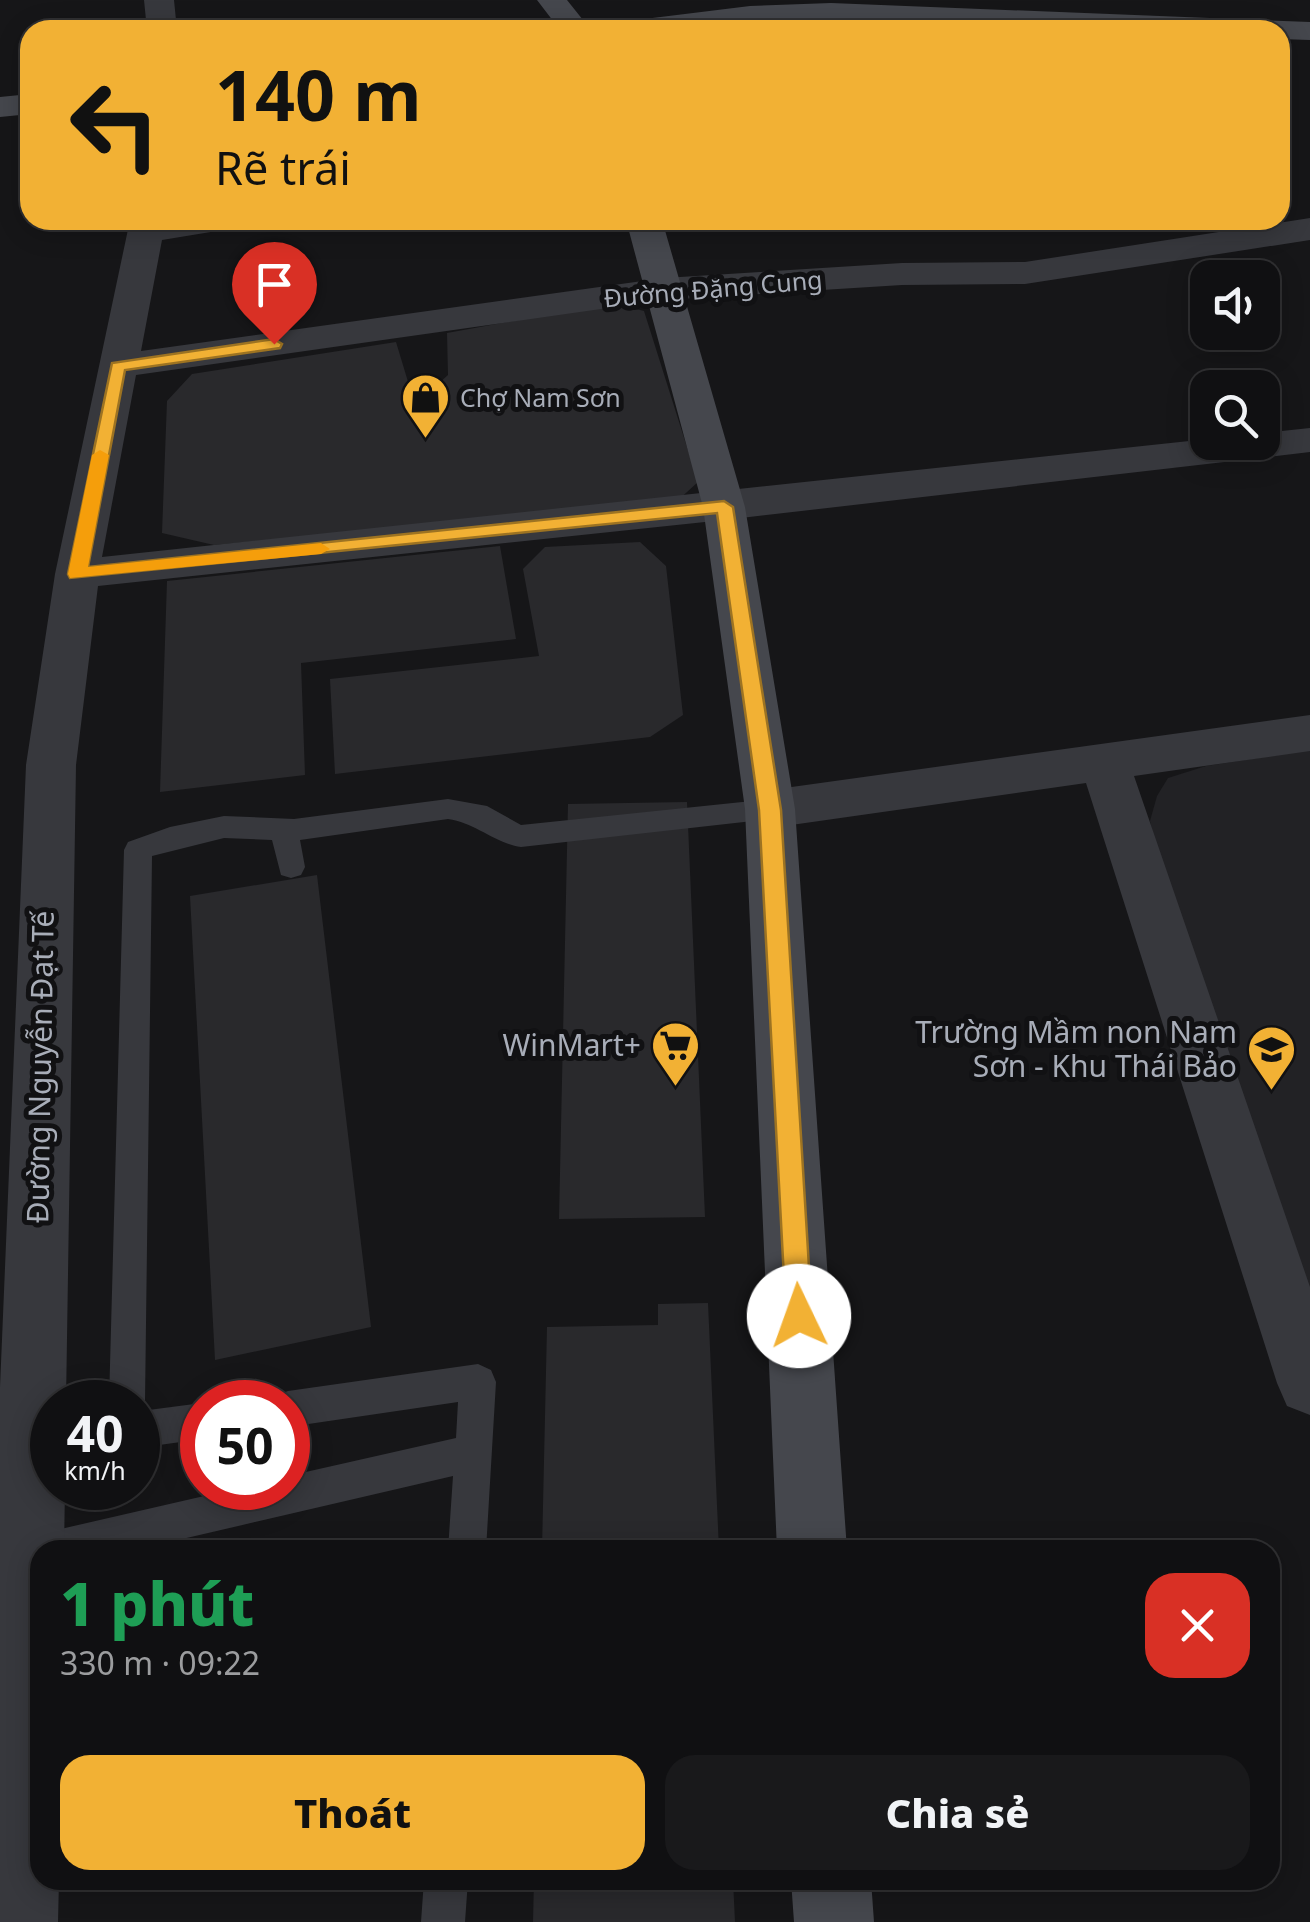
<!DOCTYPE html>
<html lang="vi">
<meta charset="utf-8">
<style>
:root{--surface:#101012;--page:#19191b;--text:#f1f3f6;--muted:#9c9d9f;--line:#303032;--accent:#f2b134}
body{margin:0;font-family:"Noto Sans",sans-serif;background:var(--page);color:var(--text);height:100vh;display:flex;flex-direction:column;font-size:38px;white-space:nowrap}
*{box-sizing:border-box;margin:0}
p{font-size:32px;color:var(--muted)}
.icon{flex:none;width:55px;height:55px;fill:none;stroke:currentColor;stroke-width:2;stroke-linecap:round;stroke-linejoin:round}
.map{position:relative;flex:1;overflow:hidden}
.details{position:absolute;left:30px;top:1540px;width:1250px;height:350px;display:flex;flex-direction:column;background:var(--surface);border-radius:30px;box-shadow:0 5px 25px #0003,0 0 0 2px var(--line)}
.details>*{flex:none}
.top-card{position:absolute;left:20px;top:20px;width:1270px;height:210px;border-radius:30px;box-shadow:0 5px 25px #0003,0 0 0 2px var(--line);background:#f2b134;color:#111;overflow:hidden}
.buttons{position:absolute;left:1190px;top:260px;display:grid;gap:20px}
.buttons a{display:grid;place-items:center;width:90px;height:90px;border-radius:20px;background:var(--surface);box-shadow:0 5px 25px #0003,0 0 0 2px var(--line);font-size:50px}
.speed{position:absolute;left:30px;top:1380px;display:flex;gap:20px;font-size:50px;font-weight:700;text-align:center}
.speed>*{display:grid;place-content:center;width:130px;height:130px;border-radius:50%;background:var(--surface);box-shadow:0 5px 25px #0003,0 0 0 2px var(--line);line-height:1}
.speed small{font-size:25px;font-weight:400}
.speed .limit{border:15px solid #d22;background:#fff;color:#111}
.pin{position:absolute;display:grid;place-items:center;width:85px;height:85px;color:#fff;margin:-102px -42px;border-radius:50% 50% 50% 0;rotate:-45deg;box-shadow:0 0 10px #0007}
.pin .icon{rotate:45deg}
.me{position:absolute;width:110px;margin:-55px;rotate:357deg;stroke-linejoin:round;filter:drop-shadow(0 0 8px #0008)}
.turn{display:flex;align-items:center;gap:35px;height:210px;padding:0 30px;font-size:45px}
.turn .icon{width:130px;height:130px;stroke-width:2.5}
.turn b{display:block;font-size:70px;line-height:85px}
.round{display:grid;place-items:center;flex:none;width:105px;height:105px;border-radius:30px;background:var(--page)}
.head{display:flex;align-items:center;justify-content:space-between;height:170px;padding:0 30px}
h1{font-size:60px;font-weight:800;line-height:75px;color:#1e9e55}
.action{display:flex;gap:20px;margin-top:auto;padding:20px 30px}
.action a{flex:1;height:115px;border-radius:30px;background:var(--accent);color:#111;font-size:40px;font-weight:800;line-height:115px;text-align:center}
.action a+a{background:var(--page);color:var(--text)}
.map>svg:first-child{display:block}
.built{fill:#222225}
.building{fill:#29292c}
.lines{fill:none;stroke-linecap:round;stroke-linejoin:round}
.service{fill:#37383d;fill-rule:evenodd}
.minor{fill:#37383d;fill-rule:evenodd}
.secondary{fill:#45474d;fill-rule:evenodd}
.route{fill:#f2b134;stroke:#9d7322;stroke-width:2.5}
.slow{fill:#f59e0b}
.labels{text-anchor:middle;stroke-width:10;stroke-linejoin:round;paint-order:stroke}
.far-street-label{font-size:25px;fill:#a8adb8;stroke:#111113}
.far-poi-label{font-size:25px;fill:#a8adb8;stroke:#111113;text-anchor:start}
.poi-label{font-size:30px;fill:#a8adb8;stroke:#111113;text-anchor:end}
.street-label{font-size:30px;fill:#a8adb8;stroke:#111113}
</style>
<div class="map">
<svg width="1310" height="1922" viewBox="0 0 1310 1922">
<rect width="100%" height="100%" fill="#161618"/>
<path class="built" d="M1310,750V1330L1157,855L1150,821L1157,796L1168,778L1206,766Z"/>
<path class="building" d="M613,303L644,311L698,482L676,502L214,545L162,533L167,401L192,374L396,342L409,385L423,387L438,384L448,375L447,333Z
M640,542L666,566L683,715L650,737L335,774L330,679L539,656L523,569L545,547Z
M500,546L516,639L301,663L305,775L160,792L167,581Z
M687,802L705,1217L559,1219L568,804Z
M317,875L371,1327L215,1360L190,896Z
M708,1303L719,1550H542L547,1327L658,1325V1304Z
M534,1880H733L735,1922H533Z"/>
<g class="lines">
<path class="service" d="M448,799L487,806L521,825L770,799L780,802L784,809L780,816L770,819L521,847C494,843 476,823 448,819L300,840L305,867L301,875L291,878L281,875L272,840L224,838L152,856L145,1402L141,1411L202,1403V1439L138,1448V1402H109L124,850L128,842L170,827L224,816L294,819Z
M478,1364L491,1370L496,1382L486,1550H448L453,1476L135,1550H40L38,1564L33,1550L38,1536L52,1531L239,1488H288V1476L456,1438L458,1402L288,1427V1402H272L275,1396L288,1391Z
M424,1880H468L465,1922H421Z"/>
<path class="minor" d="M144,0H174L177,30H147Z
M1310,218V240L1025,284L902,285L664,300L136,375L102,557L1208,439V442H1262V433L1310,428V452L724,520L98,586L76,765L66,1402H52V1488H65L64,1550H40V1880H59L58,1922H0V1387L26,765L55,574L130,220H247L241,227L162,240L141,351L664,278L902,263L1025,262Z
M1310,715V751L1134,776L1310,1287V1415L1287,1406L1277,1383L1086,783L770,828L752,822L745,809L752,796L770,790Z"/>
<path class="secondary" d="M537,0H567L591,30H560Z
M831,3L1310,22V40L1280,39V30H1061L831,21L700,30H613L617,24L628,21L750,6Z
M30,94V114L0,117V97Z
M626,220H662L745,507L795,809L847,1550H777L745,809L703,507Z
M791,1880H871L874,1922H794Z"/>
</g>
<path class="route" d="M274,339L282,344L280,348L125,370L88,567L724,501L733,507L781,810L812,1316L808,1325L799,1329L790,1325L786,1316L759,810L717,513L70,578L68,574L112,363Z"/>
<path class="slow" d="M100,450L109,455L88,567L321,543L330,549L321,554L70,578L68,574L92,455Z"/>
<defs>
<symbol id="shop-pin" viewBox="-11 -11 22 30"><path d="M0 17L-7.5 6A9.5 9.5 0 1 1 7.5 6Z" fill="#f2b134" stroke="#111113"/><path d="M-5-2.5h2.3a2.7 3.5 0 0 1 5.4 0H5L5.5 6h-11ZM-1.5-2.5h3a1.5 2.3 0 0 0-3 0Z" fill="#111"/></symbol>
<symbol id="supermarket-pin" viewBox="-11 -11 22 30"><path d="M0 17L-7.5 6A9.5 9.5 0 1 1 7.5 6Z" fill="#f2b134" stroke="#111113"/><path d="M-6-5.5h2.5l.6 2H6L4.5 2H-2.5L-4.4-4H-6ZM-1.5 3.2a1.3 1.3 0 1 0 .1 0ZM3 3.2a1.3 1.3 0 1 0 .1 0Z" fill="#111"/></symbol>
<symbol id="school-pin" viewBox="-11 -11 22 30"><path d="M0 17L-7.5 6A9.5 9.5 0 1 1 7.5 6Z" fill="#f2b134" stroke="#111113"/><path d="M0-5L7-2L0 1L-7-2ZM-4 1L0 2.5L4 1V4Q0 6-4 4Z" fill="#111"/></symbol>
</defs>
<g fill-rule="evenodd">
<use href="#shop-pin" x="398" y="370" width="55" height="75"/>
<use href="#supermarket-pin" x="648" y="1018" width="55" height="75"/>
<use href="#school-pin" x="1244" y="1022" width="55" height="75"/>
</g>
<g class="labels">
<g class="far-street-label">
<text transform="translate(713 289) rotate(-5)" y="9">Đường Đặng Cung</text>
</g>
<g class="far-poi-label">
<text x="460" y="407">Chợ Nam Sơn</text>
</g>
<g class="poi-label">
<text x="1237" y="1043">Trường Mầm non Nam<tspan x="1237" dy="34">Sơn - Khu Thái Bảo</tspan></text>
<text x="641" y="1056">WinMart+</text>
</g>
<g class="street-label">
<text transform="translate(41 1067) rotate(-89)" y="10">Đường Nguyễn Đạt Tế</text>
</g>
</g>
</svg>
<div class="buttons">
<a><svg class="icon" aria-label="sound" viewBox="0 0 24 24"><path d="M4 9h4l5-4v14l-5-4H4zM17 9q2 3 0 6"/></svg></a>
<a><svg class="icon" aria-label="search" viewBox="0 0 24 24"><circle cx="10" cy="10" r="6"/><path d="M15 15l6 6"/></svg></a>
</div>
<div class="speed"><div>40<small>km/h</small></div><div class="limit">50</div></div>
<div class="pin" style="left:274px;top:344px;background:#d93025"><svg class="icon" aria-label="arrive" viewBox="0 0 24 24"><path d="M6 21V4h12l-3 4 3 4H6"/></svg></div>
<svg class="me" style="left:799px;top:1316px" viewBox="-20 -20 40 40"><circle r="19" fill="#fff"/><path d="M0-13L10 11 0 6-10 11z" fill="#f2b134"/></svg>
<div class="top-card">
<div class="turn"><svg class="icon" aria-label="left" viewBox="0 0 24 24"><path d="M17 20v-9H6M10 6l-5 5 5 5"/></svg><div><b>140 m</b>Rẽ trái</div></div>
</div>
<section class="details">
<div class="head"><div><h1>1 phút</h1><p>330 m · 09:22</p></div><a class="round" style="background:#d93025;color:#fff"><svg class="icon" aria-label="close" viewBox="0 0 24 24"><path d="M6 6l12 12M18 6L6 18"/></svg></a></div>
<div class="action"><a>Thoát</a><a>Chia sẻ</a></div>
</section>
</div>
